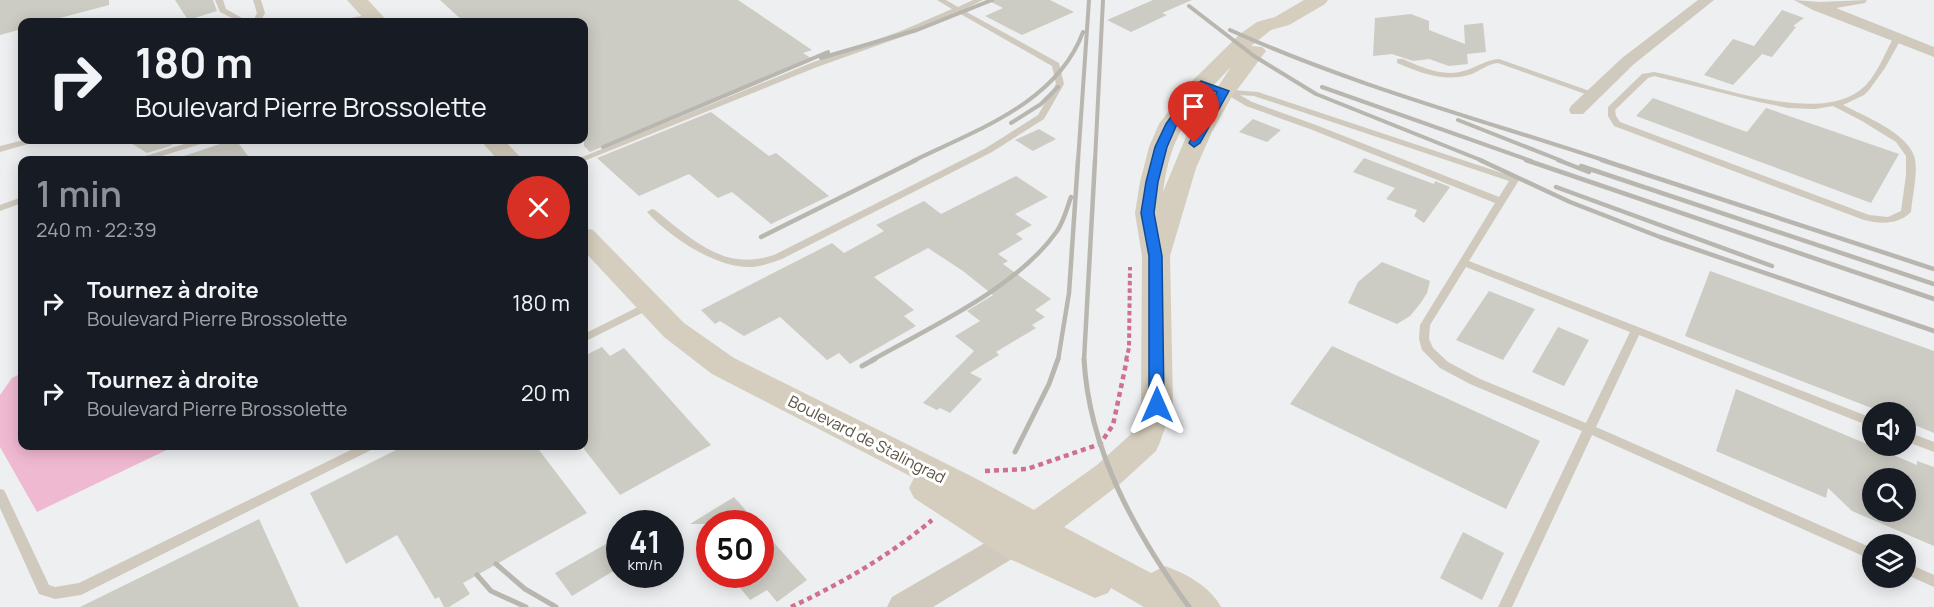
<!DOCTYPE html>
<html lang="fr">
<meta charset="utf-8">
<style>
:root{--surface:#171b24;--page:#242831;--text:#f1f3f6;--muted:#9ea1a6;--accent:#8c9099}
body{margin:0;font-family:Manrope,sans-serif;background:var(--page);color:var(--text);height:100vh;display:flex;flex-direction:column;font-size:22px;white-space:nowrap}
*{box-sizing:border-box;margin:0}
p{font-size:20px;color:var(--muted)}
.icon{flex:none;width:33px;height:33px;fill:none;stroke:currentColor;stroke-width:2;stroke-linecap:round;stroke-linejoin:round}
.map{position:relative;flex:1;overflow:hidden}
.sheet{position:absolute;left:18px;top:156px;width:570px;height:294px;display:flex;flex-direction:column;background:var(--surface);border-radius:12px;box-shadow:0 3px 15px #0003}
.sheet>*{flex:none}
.top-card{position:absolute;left:18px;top:18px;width:570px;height:126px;border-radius:12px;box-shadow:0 3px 15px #0003;background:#171b24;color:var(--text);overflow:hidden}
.controls{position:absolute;left:1862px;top:402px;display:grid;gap:12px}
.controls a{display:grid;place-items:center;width:54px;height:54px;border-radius:50%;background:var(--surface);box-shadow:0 3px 15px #0003;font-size:30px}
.speed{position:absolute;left:606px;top:510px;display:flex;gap:12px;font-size:30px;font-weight:700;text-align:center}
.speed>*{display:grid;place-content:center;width:78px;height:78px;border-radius:50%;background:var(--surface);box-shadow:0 3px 15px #0003;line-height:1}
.speed small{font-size:15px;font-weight:400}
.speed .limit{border:9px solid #d22;background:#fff;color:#111}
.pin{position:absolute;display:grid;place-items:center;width:51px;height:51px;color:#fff;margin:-62px -26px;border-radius:50% 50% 50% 0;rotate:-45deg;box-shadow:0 0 6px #0007}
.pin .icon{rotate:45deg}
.me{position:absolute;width:66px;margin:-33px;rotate:0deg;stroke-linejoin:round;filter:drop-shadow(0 0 4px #0008)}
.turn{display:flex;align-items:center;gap:21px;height:126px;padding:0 18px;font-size:27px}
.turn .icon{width:78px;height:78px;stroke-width:2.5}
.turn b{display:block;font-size:42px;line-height:51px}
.round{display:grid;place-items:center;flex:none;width:63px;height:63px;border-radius:32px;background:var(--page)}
.head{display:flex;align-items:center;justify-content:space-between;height:102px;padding:0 18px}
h1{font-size:36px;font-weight:600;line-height:45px;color:var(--accent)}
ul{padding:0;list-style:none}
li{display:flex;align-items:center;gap:18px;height:90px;padding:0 18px}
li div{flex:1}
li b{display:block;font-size:22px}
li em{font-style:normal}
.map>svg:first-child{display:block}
.green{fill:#f0b9d2}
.building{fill:#cdccc4;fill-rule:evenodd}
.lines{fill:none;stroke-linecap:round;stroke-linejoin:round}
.path-far1{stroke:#cf708f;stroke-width:4;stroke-dasharray:4.5 3;stroke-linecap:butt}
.path{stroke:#cf708f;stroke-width:4.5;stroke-dasharray:5 4;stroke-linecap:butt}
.service{fill:#d0c9bd;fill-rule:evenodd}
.minor{fill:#d0c9bd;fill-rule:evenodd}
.tertiary{fill:#d0c9bd;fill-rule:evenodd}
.secondary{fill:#d5cdbd;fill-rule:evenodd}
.rail-far2{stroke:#b8b6af;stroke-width:4}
.rail-far1{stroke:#b8b6af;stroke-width:4.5}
.rail{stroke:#b8b6af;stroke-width:5}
.route{fill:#1a73e8;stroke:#114b97;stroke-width:1.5}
.labels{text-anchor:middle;stroke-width:6;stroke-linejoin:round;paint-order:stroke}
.street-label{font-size:16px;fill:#5b5345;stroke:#fff}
</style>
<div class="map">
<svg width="1934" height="607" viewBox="0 0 1934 607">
<rect width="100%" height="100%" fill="#edeff0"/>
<path class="green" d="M22,373V446H175L37,512L0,447V395L12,378Z"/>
<path class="building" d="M0,0H109V5L45,22H22V29L0,35Z
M175,0H213L217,11L188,20Z
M440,0H738L812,50L803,53L811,58L590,152L584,146V22H464Z
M987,0H1050L1074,12L1022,35L985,16L1003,8Z
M1153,0H1192L1162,13L1167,15L1131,32L1107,20Z
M1782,10L1804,18L1793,26L1796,27L1772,57L1762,54L1733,85L1704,75L1733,39L1754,46Z
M1411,14L1429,21V30L1465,44L1464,25L1483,23L1486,52L1467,54L1468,64L1449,66L1429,59L1413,61L1392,54L1373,56L1375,18Z
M1653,98L1747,132L1766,108L1899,154L1871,203L1636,116Z
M711,112L769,156L776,153L829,196L771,224L732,192L718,198L689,174L639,196L597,158Z
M1253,119L1281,130L1267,142L1239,132Z
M1039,129L1056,139L1033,151L1015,140Z
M126,140H179L170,146L147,153Z
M232,140H236L251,160H179L178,158Z
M1364,158L1434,184L1435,181L1450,187L1424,223L1414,216L1417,210L1386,199L1395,188L1353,172Z
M1016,176L1048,197L1015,214L1032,225L1016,234L1023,239L998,254L1008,261L1003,264L1051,299L1035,310L1045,317L1032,325L1036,328L996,352L999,355L970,373L982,379L950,413L940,408L937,410L923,403L974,351L955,336L980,321L967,311L993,295L963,271L928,248L874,277L914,310L904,316L916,326L850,364L839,353L827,360L780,317L744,336L720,321L715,324L701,310L832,243L844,253L884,231L876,225L924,201L941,214Z
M1382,262L1430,281L1427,293L1420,304L1410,316L1397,324L1348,303L1358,282Z
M1710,271L1934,351V433L1905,421V412H1882L1685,336Z
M1489,291L1535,309L1503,360L1456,340Z
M1558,327L1589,340L1564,386L1532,372Z
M1332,346L1540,441L1506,509L1290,404Z
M602,347L610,356L624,348L711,445L620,495L584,449V356Z
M1736,389L1917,465V461L1934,467V546L1852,511L1828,488L1826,498L1716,451ZM1872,478H1905V512H1872Z
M404,446H536L587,513L463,583L470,594L449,607H444L439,597L435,599L397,535L346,564L310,493Z
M734,497L758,524H690Z
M259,519L299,607H80Z
M760,527L807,580L777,602L767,590L750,600L729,574H760Z
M1463,532L1504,553L1482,600L1440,578Z
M620,536V567L572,596L555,573Z"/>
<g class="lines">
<path class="path-far1" d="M1126,360L1129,348L1130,267"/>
<path class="path" d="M985,471L1027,469L1100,444L1113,425L1127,359
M791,607C842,583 889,556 932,520"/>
<path class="service" d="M215,0H223L226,9L249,22H240L220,12Z
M253,0H261L265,13L260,22H253L257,13Z
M937,0H946L958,7L973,0H983L963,10L1059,63L1064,84L1044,119L992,152L782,259C771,263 760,267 749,267C714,267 670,237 647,212L652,209L655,210C693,240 724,272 774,255L986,148L1038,115L1056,84L1052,66L957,12L907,35L817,67L584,161L575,160L811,63L901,31L952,9Z
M372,14H375V18L349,22H336L340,20Z
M1894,37L1901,39L1885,68L1869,90L1864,95L1843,105C1864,116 1906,132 1914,156C1919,170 1912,197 1911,212C1898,225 1880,224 1864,220L1614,126L1608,116V107L1642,74L1654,72C1708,82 1811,125 1859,91C1876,79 1884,54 1894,37ZM1654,76L1759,102L1788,108L1815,109L1833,106L1862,121L1896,142L1906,156V175L1901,211L1888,217L1869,215L1620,122L1616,116L1615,110L1648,78Z
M1397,59H1403C1423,68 1445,78 1467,70C1478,66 1487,60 1499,59L1598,94L1594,96H1591L1498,63C1488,64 1481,70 1472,74C1445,83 1421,73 1397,63Z
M1220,89L1258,92L1517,178L1519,180L1469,261L1872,418V427L1639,335L1596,427L1872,548V560L1592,435L1512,607H1498L1582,431L1470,384L1440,368L1422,350L1419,339L1420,325L1495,203L1310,129L1246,106L1231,97L1230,94L1220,93ZM1240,95L1254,96L1509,181L1499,197L1316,125L1252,102ZM1466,267L1630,332L1586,423L1478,378L1448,362L1433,348L1429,339L1430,325Z
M24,140H36L35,142L0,152V146Z
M197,140H208L207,142L149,160H138L139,158Z
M22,197V203L0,211V205Z
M650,301L655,305L654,307L584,342V334Z
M1905,431L1934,442V452L1905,441Z
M359,446H375L373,449L81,595L55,599L39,594L0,508V489L4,490L6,494L49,585L55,587L79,583Z
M1905,562L1934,575V587L1905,574Z"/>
<path class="minor" d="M1698,0H1714L1634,64L1583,114H1571L1569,110L1571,106L1622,58Z
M1794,0L1820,2L1867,0L1865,3L1836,8L1934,47V57L1813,10Z"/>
<path class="tertiary" d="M1027,521L1038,525L1043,534L1038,543L933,607H887L892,597L1016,525Z"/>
<path class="secondary" d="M347,0H368L388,22H367Z
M1304,0H1328L1325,4L1289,25L1271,30L1251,46L1262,47L1266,51L1231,98L1212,132L1196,168L1170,256L1173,405L1160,442L1156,451L1121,483L1064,527L1151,573L1165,566C1185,573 1211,587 1221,607H1144L1111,588L1108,593L1095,598L1001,555L914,498L909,488L914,478L712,374L664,337L584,251V228L593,230L684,323L734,358L973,477L1034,510L1097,465L1130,435L1141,405L1142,256L1135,213L1140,182L1149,147L1159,124L1188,85L1240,34L1257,22L1275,17ZM1231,67L1188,132L1163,192C1170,135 1192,107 1231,67Z
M480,140H504L523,160H498Z"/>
<path class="rail-far2" d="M1189,6L1254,56L1316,94L1483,161
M1230,30C1349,84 1482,120 1606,161
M821,58L917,30L992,0
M1322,87L1531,161
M1458,120L1562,161
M1011,123L1041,104L1058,87
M603,147L828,52
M913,161C976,130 1057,103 1083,32
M1078,161L1089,0
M1095,161L1103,0"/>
<path class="rail-far1" d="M1480,160L1570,202L1660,237L1934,331
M1526,160L1934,299
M1558,160L1589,172
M1602,160L1934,269
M1581,166L1934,284
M1556,187L1772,266
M761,237L916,160
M872,360C931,327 1018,287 1057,231C1064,221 1067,208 1071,197
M1058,360L1069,293L1078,160
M1084,360L1095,160"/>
<path class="rail" d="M1084,359C1089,451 1136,534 1189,607
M862,366L875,359
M1015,452L1049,384L1058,359
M496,564L525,589L556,607
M477,575L491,591L526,607"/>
</g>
<path class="route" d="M1201,81L1229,91L1200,143L1194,147L1189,143L1217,92L1203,88L1200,92L1177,124L1167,147L1158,182L1154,213L1162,256L1164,405L1162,409H1152L1149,405V256L1141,213L1146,182L1155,147L1166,124L1192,87Z"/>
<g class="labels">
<g class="street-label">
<text transform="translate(867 439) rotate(27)" y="6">Boulevard de Stalingrad</text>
</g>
</g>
</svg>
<div class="controls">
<a><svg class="icon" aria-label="sound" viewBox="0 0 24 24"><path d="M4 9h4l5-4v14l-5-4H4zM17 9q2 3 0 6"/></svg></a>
<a><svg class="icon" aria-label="search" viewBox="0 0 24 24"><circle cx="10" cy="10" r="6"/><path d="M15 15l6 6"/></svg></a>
<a><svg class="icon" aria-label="layers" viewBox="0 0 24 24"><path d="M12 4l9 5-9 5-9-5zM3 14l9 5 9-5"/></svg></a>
</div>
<div class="speed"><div>41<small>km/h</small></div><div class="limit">50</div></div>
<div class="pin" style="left:1194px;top:143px;background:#d93025"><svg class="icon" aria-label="arrive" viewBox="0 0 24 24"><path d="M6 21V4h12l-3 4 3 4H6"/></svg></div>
<svg class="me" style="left:1157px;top:405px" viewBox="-20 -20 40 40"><path d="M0-17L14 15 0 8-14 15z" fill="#1a73e8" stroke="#fff" stroke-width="4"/></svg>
<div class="top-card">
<div class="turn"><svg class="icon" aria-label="right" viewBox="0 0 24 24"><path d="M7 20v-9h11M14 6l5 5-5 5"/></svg><div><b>180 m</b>Boulevard Pierre Brossolette</div></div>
</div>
<section class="sheet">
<div class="head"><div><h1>1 min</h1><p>240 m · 22:39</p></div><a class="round" style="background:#d93025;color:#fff"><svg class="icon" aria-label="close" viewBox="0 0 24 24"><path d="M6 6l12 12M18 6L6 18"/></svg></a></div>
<ul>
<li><svg class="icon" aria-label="right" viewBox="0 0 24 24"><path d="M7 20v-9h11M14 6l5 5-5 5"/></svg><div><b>Tournez à droite</b><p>Boulevard Pierre Brossolette</p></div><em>180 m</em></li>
<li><svg class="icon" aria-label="right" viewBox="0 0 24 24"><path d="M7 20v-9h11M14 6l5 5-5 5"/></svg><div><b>Tournez à droite</b><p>Boulevard Pierre Brossolette</p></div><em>20 m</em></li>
</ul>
</section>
</div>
